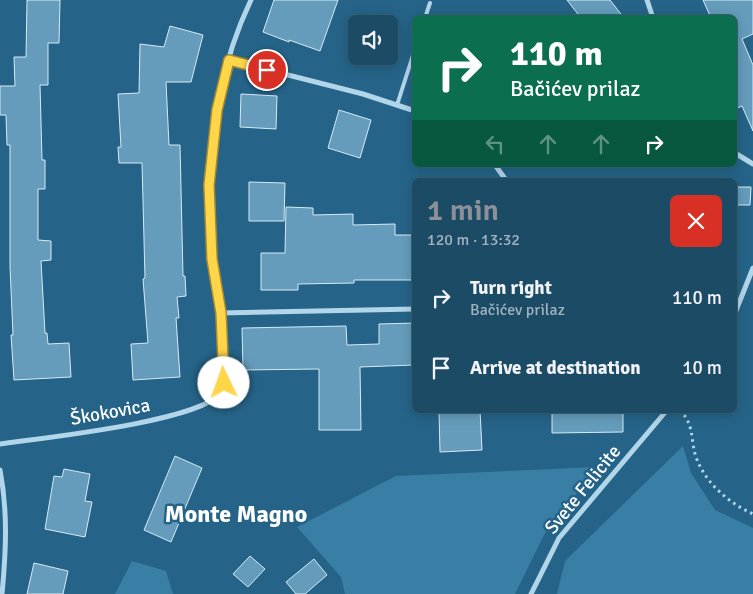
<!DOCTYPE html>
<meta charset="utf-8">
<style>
:root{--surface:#1c4b66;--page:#29556f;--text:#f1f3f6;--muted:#a0b3bf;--line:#3a637a;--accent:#8c9099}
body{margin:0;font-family:Signika,sans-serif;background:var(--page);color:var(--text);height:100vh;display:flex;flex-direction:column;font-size:19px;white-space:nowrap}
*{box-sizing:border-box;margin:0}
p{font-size:16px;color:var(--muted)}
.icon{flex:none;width:28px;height:28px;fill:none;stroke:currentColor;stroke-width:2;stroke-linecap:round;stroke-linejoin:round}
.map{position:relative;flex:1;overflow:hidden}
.details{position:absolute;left:412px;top:178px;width:325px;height:235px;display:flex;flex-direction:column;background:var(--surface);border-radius:8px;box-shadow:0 2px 12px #0003,0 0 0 1px var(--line)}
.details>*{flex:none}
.hud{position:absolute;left:412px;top:15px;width:325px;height:152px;border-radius:8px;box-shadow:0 2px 12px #0003,0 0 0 1px var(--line);background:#0b6e4f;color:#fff;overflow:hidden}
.controls{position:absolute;left:348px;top:15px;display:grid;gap:10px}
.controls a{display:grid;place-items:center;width:50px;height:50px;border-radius:8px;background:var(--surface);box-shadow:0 2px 12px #0003,0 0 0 1px var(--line);font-size:25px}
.pin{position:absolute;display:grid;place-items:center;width:42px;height:42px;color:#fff;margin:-21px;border:2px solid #fff;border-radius:50%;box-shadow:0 1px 5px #0007}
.me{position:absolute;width:55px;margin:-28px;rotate:357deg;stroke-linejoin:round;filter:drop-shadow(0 0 4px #0008)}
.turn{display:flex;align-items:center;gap:18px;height:105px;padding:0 15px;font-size:22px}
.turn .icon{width:65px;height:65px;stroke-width:2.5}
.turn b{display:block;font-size:35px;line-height:42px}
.lanes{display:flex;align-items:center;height:48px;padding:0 15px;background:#0003;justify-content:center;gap:25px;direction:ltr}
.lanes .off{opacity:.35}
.round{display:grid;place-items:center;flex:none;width:52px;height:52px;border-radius:8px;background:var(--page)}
.overview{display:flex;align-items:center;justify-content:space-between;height:85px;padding:0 15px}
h1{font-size:30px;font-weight:600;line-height:38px;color:var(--accent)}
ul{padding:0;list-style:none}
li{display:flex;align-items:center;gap:15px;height:70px;padding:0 15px}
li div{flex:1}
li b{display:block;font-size:19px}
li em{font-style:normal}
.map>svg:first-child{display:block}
.green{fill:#397fa5}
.building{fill:#659cbb;stroke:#d5ebf7}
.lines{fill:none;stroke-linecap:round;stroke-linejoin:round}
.path{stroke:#b1d5e9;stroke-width:3;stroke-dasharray:2.5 4;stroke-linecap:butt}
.service{stroke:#b1d5e9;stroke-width:4}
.minor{stroke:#b1d5e9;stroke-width:5}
.route-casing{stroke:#a68a30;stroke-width:12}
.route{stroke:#ffd54a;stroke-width:9}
.labels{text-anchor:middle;stroke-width:5;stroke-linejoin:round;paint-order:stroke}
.street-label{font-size:19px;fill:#fff;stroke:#256488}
.district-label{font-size:24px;font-weight:bold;fill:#fff;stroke:#256488}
</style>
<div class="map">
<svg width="753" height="594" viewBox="0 0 753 594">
<rect width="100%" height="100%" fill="#256488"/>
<path class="green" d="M683,446L691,473L715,510L753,528V594H557L565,561Z
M597,467L544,535L515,594H345L341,577L297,527L396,476Z
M132,561L166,571L173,594H115Z"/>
<path class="building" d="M27,0H60L59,43H48V85H40L42,160H45V189H38V240L51,241V260L41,261L45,333H47L48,344L69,343L71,377L14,380L11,335H13L10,267V145H7L6,115H0V86H15L14,57H26Z
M274,0H338L320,51L289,40V42L263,32Z
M567,0H610L624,18H581Z
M703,0H753V34L742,39L753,65V131L742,106L735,109V18H711Z
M170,26L203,35L191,82H166L169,145H180L183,276H185L186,296L177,297L179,318H176L180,377L133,380L131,344L148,343L143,279L145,278L142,163H119L118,147H121L118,94L139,93L140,44L164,47Z
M241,94L277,96L276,129L240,127Z
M339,110L371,120L360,158L328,148Z
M249,182L285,183L284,221H249Z
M735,187H751L750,205H735Z
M286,207L313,208V215L353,214V225L395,224V235H412V280H354V283L298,284V290H261V253H285Z
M415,323V365L360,367L361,430H319V369L243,370L242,328L346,326L347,345L379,344V324Z
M439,410H480L482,450L440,452Z
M552,410H623V432L552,433Z
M175,456L202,468L171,542L144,530Z
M64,469L90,474L85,501L92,502L85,537L45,529L54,476L62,477Z
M250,556L265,569L248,587L233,574Z
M314,559L327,575L305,594H296L286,582Z
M34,563L68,571L63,594H27Z"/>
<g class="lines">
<path class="path" d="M680,410C695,426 690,439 696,457C705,483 729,503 753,514"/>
<path class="service" d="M425,18L430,3
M397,105L415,49"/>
<path class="minor" d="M647,0L653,18
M229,60L363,94L415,111
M735,153L753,164
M495,165L506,180
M221,313L415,309
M735,313L753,268
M0,444C42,438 195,422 220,394C222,391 223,386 224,383C223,360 223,337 221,314C219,295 213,277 212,258C205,171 213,79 251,0
M0,470C8,512 6,552 2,594
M531,594L559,538L667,410"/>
</g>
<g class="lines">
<defs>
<path id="route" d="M224,383L221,313L212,259L209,185L217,110L229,60L267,70"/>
</defs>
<use href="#route" class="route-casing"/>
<use href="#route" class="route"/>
</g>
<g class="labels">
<g class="street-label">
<text transform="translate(110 411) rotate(-10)" y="7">Škokovica</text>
<text transform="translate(582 489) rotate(-51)" y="7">Svete Felicite</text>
</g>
<g class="district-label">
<text x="236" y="522">Monte Magno</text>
</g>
</g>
</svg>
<div class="controls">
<a><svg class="icon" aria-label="sound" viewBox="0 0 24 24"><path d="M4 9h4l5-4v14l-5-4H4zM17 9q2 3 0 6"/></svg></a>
</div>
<div class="pin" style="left:267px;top:70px;background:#d93025"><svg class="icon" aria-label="arrive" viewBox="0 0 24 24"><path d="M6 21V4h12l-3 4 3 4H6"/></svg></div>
<svg class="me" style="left:224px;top:383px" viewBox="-20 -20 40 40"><circle r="19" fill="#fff"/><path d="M0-13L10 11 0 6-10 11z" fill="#ffd54a"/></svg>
<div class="hud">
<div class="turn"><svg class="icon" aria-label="right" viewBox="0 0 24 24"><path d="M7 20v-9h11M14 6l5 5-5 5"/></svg><div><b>110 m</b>Bačićev prilaz</div></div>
<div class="lanes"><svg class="icon off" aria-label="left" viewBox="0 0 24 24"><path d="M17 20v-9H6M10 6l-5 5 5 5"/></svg><svg class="icon off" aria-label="ahead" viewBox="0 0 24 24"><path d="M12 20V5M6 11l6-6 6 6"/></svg><svg class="icon off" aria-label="ahead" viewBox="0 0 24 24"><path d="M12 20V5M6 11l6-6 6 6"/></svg><svg class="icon" aria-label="right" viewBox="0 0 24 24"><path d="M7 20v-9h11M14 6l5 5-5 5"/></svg></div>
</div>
<section class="details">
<div class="overview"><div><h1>1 min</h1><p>120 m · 13:32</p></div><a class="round" style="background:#d93025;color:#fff"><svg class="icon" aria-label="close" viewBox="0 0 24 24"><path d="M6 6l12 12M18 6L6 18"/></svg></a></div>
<ul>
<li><svg class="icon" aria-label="right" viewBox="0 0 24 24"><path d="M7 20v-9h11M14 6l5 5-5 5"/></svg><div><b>Turn right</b><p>Bačićev prilaz</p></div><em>110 m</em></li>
<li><svg class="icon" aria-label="arrive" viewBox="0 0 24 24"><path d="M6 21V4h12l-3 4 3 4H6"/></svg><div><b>Arrive at destination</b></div><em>10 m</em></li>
</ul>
</section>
</div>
